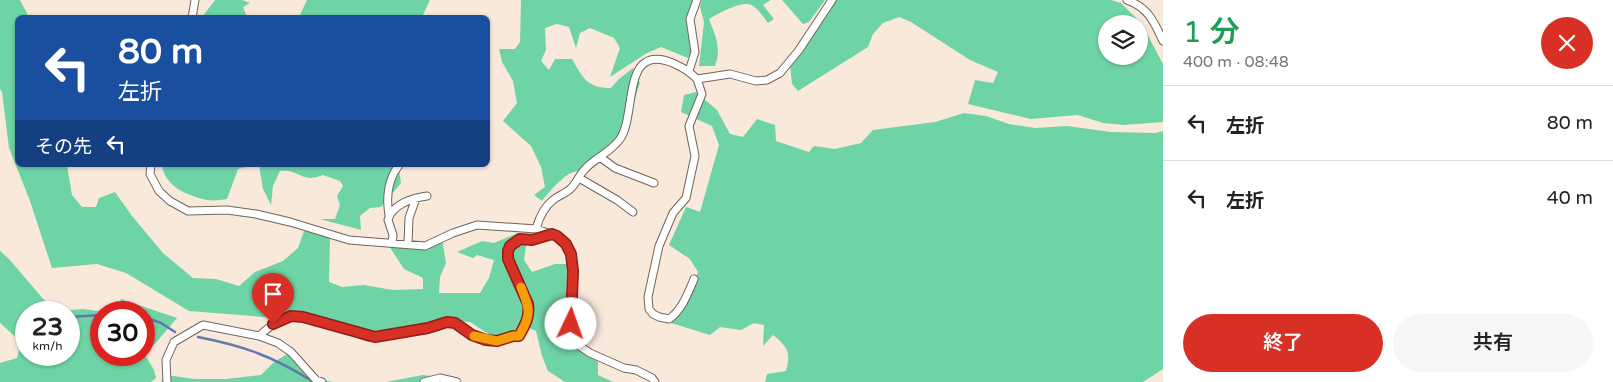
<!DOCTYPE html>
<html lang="ja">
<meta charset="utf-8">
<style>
:root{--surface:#fff;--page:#f6f6f6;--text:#222;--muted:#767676;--line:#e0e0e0;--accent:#d93025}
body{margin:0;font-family:"Varela Round","Noto Sans JP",sans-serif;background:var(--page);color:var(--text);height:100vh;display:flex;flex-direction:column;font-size:19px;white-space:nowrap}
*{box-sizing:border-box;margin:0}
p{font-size:16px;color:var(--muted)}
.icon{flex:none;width:28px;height:28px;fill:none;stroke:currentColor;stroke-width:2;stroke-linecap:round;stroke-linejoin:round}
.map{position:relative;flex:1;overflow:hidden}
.sheet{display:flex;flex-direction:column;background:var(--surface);width:450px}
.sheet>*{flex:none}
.guide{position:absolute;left:15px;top:15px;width:475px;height:152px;border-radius:8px;box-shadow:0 1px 4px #0004;background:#1a4fa0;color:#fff;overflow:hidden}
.controls{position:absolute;left:1098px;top:15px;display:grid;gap:10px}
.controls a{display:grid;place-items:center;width:50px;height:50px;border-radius:50%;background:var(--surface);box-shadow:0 1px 4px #0004;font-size:25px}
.speed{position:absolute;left:15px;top:301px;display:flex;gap:10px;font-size:25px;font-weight:700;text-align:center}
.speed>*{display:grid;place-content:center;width:65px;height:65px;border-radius:50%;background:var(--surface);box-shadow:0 1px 4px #0004;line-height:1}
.speed small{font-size:12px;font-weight:400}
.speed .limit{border:8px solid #d22;background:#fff;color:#111}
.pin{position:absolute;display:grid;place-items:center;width:42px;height:42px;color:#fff;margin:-51px -21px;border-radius:50% 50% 50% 0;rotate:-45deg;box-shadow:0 0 5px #0007}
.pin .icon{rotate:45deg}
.me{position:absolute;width:55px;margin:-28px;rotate:3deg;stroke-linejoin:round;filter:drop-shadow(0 0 4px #0008)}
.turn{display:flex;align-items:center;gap:18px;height:105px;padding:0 20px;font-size:22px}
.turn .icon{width:65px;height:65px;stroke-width:2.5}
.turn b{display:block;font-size:35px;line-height:42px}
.then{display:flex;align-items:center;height:48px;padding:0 20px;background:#0003;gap:10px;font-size:19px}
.round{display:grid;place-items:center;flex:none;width:52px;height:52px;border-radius:26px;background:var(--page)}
.headline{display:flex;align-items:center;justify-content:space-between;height:85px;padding:0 20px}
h1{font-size:30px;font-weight:600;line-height:38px;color:#1e9e55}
.primary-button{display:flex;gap:10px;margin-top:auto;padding:10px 20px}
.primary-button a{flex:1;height:58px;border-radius:30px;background:var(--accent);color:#fff;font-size:20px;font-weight:600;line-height:58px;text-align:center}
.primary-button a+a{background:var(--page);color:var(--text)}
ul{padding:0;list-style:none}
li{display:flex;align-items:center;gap:15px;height:75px;padding:0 20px;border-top:1px solid var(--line)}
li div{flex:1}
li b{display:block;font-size:19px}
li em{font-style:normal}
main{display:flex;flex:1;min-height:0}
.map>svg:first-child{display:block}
.forest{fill:#6fd4a5;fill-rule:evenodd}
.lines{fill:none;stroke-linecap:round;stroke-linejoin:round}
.stream{stroke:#607aac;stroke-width:2.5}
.street-casing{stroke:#716458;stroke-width:9}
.street{stroke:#fff;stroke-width:7}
.route-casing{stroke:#8d1f18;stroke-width:12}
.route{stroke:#d93025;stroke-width:9}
.slow{stroke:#f59e0b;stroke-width:9}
</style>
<main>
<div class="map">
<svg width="1163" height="382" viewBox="0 0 1163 382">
<rect width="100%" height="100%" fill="#f8e9db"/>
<path class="forest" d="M0,0H20L29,17L18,18V165H67L72,195L82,207H96L99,198L115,192L132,216L163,253L193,278L216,279L239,286L255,272L283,261L298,248L304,231L330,237L329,282L342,287L364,285L393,290L423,289V278L404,269L389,246L413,244L442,238L446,263L440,277L439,293H480L489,278L494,260L477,255L473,258L457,252L482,241L494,243L518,233L527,239L524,260L532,272L555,264H567L566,300L570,335L578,348L598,362V375L613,382H565L548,371L542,356L536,331L525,326L493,337L470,322L454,321L439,331L376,335L348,332L312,317L302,320L189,311L126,273L97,264L52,268L30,201L9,148L2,92L0,89Z
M215,0H242L250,3L243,7L247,17H202Z
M307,0H430L422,17H299Z
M521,0H695L693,48L688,58L661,47L647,53L610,77L620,48L614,38L590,28L580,33L576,48L569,27L557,24L545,28L546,50L541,61L549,70L555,59H572C583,78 587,88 611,88L619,79L633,68L640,83C630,113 620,145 594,166C588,171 576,170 569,174C558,181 549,192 542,201L534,195L545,187L541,167L531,146L503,121L517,103L513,81L502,62L499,49H515L520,42Z
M702,0H771L763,5L774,19L768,23C763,17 758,8 751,5C742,0 717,14 709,19C715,35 722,48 715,66H699L704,22L700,7Z
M782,0H825L809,22L803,24Z
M833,0H1111L1121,3L1136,18L1146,32L1163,64V122L1124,125L1103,123L1078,115L1031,119L968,104L975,80L993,83L998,72L970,60L911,22L899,17L883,23L873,34L868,47L798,91L792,84L790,65ZM1106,24H1139V56H1106Z
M696,92L717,110L730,134L743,137L757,119L775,125L776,141L809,152L814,146L835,149L861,143L873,130L935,122L964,113L986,116L1009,124L1035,128L1067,126L1111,132L1156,133L1163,131V369L1143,382H765L767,374L786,371C791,353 788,347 773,335L763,346L764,325L754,323L741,330L720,327L710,335L671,323L684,305L698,272L690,259L669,245L686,207L700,212L719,145L712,126L681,112L684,95Z
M162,165H254L238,169L227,199C221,200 213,201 207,200C188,196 164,186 162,165Z
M259,165H401L399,169L401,183L381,207L370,208L360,216L361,230L320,219H335L340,205L337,196L343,186L340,181L323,175C301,184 300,169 280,171L273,186L271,205L263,189Z
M0,251L9,259L45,301L46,312L83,309L105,312H101V355H144V353L154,370L156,378L151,382H0V363L17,358L21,342L0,323ZM26,312H69V355H26Z
M121,299L177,318L154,345L144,346V312H117Z
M287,354L303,364L320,379L332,382H161L166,375L195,379H226L261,375L274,362Z
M423,375L448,378L456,382H386Z"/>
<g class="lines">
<path class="stream" d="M120,312H129
M69,317L101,315
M144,317L161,323L175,332
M198,337C244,346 272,356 312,381"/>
<defs>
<path id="street" d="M1127,0C1149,8 1154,22 1163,41
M192,18L195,0
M689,71L695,52L690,19L697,0
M600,157L615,168L654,183
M151,165L150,174L159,191L170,201L188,211L227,210L256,214L290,222L349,240L425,246L453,233L477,225L536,229L557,236L566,244L571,254L573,271L571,324L572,336L578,345L590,353L624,368L636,370L652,378L655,382
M579,178L617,200L633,212
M389,215C386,198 388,179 399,165
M536,229C539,218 543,208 553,200C558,196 564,194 569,190C576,185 579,175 585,169C595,158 611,152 620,139C633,121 627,72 646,62C661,53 687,69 697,79L730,74L756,81L767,80L780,73L799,50L832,0
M392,243L393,235L388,220C392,204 413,198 427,196
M408,244L409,218L416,198
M694,279C688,293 682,310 669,319L659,317L653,314L649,309L648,297L659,246L673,213L686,198L695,156L689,126L702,94L697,79
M259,336L278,343L291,352L316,380L322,382
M167,382L166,360L174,342L203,325L259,336C268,328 279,318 292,317C309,315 350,331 368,337H375L428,328L447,322L455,323L472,335L487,340L497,341L513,336H519C525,325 530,318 528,305C522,290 497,251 517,241C522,238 527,240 532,240C538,239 545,236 551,234
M424,382L440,378L457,382"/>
</defs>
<use href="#street" class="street-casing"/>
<use href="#street" class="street"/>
</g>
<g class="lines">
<defs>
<path id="route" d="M273,324L291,316L303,317L375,337L428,328L447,322L455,323L472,335L486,340L497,341L513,336H519C525,325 530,317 528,304L508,259V251L510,246L520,239L532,240L552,234L557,236L566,244L571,254L573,271L571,324"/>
</defs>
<use href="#route" class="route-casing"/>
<use href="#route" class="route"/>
<path class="slow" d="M474,336L497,341L513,336H519C532,314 530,310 521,287"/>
</g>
</svg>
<div class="controls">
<a><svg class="icon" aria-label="layers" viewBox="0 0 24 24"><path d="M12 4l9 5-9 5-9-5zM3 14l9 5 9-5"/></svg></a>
</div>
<div class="speed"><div>23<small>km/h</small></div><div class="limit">30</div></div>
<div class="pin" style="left:273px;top:324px;background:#d93025"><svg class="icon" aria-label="arrive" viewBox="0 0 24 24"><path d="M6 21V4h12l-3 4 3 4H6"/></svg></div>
<svg class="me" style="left:571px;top:324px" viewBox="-20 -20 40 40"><circle r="19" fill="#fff"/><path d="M0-13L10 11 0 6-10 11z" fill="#d93025"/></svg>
<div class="guide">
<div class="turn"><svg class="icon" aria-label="left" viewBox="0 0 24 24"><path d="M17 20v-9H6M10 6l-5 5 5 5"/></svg><div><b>80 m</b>左折</div></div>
<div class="then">その先<svg class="icon" aria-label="left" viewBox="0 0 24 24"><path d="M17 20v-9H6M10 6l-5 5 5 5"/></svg></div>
</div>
</div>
<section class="sheet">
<div class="headline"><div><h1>1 分</h1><p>400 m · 08:48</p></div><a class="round" style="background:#d93025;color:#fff"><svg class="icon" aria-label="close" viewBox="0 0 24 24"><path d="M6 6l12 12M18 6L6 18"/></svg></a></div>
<ul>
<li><svg class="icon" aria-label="left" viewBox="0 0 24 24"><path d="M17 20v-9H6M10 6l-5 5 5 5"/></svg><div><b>左折</b></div><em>80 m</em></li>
<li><svg class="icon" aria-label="left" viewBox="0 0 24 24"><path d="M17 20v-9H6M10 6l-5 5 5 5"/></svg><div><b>左折</b></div><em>40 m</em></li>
</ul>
<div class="primary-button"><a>終了</a><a>共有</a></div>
</section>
</main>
